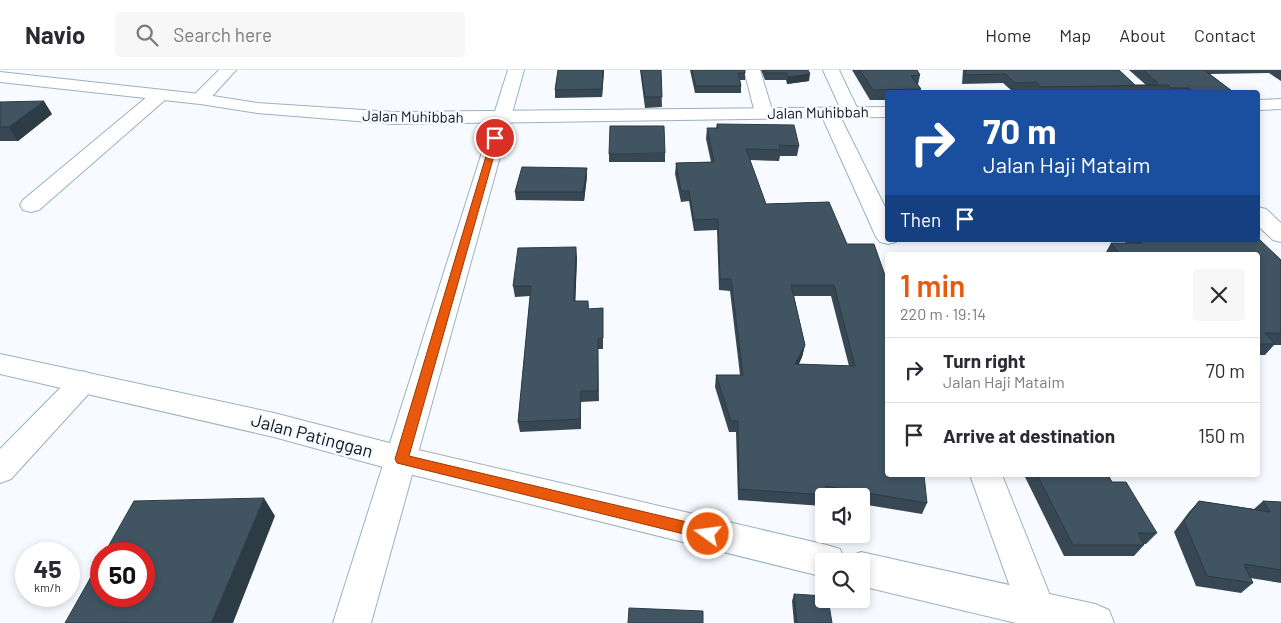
<!DOCTYPE html>
<meta charset="utf-8">
<style>
:root{--surface:#fff;--page:#f7f7f7;--text:#2b2b33;--muted:#7c7c81;--line:#e1e1e2;--accent:#ea580c}
body{margin:0;font-family:Barlow,sans-serif;background:var(--page);color:var(--text);height:100vh;display:flex;flex-direction:column;font-size:19px;white-space:nowrap}
*{box-sizing:border-box;margin:0}
p{font-size:16px;color:var(--muted)}
.icon{flex:none;width:28px;height:28px;fill:none;stroke:currentColor;stroke-width:2;stroke-linecap:round;stroke-linejoin:round}
.map{position:relative;flex:1;overflow:hidden}
.panel{position:absolute;left:885px;top:182px;width:375px;height:225px;display:flex;flex-direction:column;background:var(--surface);border-radius:5px;box-shadow:0 2px 8px #0003}
.panel>*{flex:none}
.hud{position:absolute;left:885px;top:20px;width:375px;height:152px;border-radius:5px;box-shadow:0 2px 8px #0003;background:#1a4fa0;color:#fff;overflow:hidden}
.controls{position:absolute;left:815px;top:418px;display:grid;gap:10px}
.controls a{display:grid;place-items:center;width:55px;height:55px;border-radius:5px;background:var(--surface);box-shadow:0 2px 8px #0003;font-size:25px}
.speed{position:absolute;left:15px;top:472px;display:flex;gap:10px;font-size:25px;font-weight:700;text-align:center}
.speed>*{display:grid;place-content:center;width:65px;height:65px;border-radius:50%;background:var(--surface);box-shadow:0 2px 8px #0003;line-height:1}
.speed small{font-size:12px;font-weight:400}
.speed .limit{border:8px solid #d22;background:#fff;color:#111}
.pin{position:absolute;display:grid;place-items:center;width:42px;height:42px;color:#fff;margin:-21px;border:2px solid #fff;border-radius:50%;box-shadow:0 1px 5px #0007}
.me{position:absolute;width:55px;margin:-28px;rotate:284deg;stroke-linejoin:round;filter:drop-shadow(0 0 4px #0008)}
.turn{display:flex;align-items:center;gap:18px;height:105px;padding:0 15px;font-size:22px}
.turn .icon{width:65px;height:65px;stroke-width:2.5}
.turn b{display:block;font-size:35px;line-height:42px}
.then{display:flex;align-items:center;height:48px;padding:0 15px;background:#0003;gap:10px;font-size:19px}
.round{display:grid;place-items:center;flex:none;width:52px;height:52px;border-radius:5px;background:var(--page)}
.overview{display:flex;align-items:center;justify-content:space-between;height:85px;padding:0 15px}
h1{font-size:30px;font-weight:600;line-height:38px;color:var(--accent)}
ul{padding:0;list-style:none}
li{display:flex;align-items:center;gap:15px;height:65px;padding:0 15px;border-top:1px solid var(--line)}
li div{flex:1}
li b{display:block;font-size:19px}
li em{font-style:normal}
header{display:flex;align-items:center;gap:30px;box-sizing:border-box;height:70px;padding:0 25px;background:var(--surface);border-bottom:1px solid var(--line)}
header strong{font-size:24px}
nav{display:flex;gap:28px;margin-inline-start:auto;font-size:18px}
.search{width:350px;height:45px;background:var(--page);display:flex;align-items:center;gap:12px;box-sizing:border-box;padding:0 18px;border-radius:5px;color:var(--muted);font-size:19px}
.map>svg:first-child{display:block}
.lines{fill:none;stroke-linecap:round;stroke-linejoin:round}
.minor-casing{stroke:#9bb1c2;stroke-width:2}
.major-casing{stroke:#9bb1c2;stroke-width:2}
.minor{fill:#fff;fill-rule:evenodd}
.major{fill:#fff;fill-rule:evenodd}
.wall{fill:#374854;fill-rule:evenodd}
.shaded-wall{fill:#2d3b45}
.building{fill:#405462;stroke:#2d3b45;fill-rule:evenodd}
.route{fill:#ea580c;stroke:#983908}
.labels{text-anchor:middle;stroke-width:5;stroke-linejoin:round;paint-order:stroke}
.far-street-label{font-size:15px;fill:#0d151b;stroke:#f7fbff}
.street-label{font-size:18px;fill:#0d151b;stroke:#f7fbff}
</style>
<header>
<strong>Navio</strong>
<div class="search"><svg class="icon" aria-label="search" viewBox="0 0 24 24"><circle cx="10" cy="10" r="6"/><path d="M15 15l6 6"/></svg>Search here</div>
<nav><a>Home</a><a>Map</a><a>About</a><a>Contact</a></nav>
</header>
<div class="map">
<svg width="1281" height="553" viewBox="0 0 1281 553">
<rect width="100%" height="100%" fill="#f7fbff"/>
<g class="lines">
<defs>
<path id="minor" d="M219,0H236L206,33H194L191,29L194,25Z
M508,0H524L371,553H333Z
M744,0H760L773,43L770,47H758L755,43Z
M823,0H839L859,42L856,46H844Z
M160,20L166,21L169,25L166,29L39,140L31,142L23,140L20,135L23,130L154,21Z
M829,37L835,38L838,42L888,143V170H897L896,172L888,174L880,172L876,167L820,42L823,38Z
M1258,137L1266,139L1281,153V172L1273,170L1258,156Z
M83,301L93,305L97,312L93,319L11,409L0,413V379L73,305Z
M970,405H1002L1061,553H1023Z"/>
<path id="major" d="M0,2L200,24L257,33L394,42L888,37V47L394,54L257,43L200,34L0,12Z
M1281,29V39L1258,40V30Z
M0,284L274,343L401,376L827,475L840,479L845,491H824V507L401,402L274,367L0,304Z
M861,482L1095,534L1109,540L1114,553H1016L861,516V491H846L848,487Z"/>
</defs>
<use href="#minor" class="minor-casing"/>
<use href="#major" class="major-casing"/>
<use href="#minor" class="minor"/>
<use href="#major" class="major"/>
</g>
<path class="wall" d="M558,0H604L602,27L555,28V20Z
M640,0H661L662,37L645,38Z
M690,0H745V10H740L741,16V23H695Z
M761,0H808L809,11L787,14L786,10H765Z
M852,0H917L920,5L918,15L921,19L920,22H888V30H870Z
M963,0H1119L1135,15H1146L1129,0H1281V11L1269,3L1210,4L1232,21L1231,22H1034L1033,21H1012L1003,13L962,14Z
M0,32L52,44L18,71H0Z
M717,54L799,76L797,86H780L779,91L750,90L766,134L829,132L927,433L922,444L861,434V426H824V433L823,436L738,430L736,362H729L715,317L716,305H740L730,221L719,220L717,160L694,161L689,131L681,132L675,104L676,93L711,92L706,69L707,58H716ZM794,226H831L849,296L799,294L802,287L805,275Z
M665,83V92H609V84Z
M587,106L584,131L516,130L515,122Z
M1123,170H1258L1281,190V275H1274L1265,285H1258V185H1105V184L1111,173H1126Z
M577,187L575,231H588L589,239L603,238V279H598L599,331L581,332V359L520,362L518,352L530,226L515,227L513,216Z
M1024,405H1108L1112,412L1157,463L1146,474H1144V475L1134,486H1064Z
M1199,431L1254,439L1263,431L1281,432V513L1250,508L1253,513L1241,523L1196,516L1174,462L1189,442Z
M794,524L832,553H794L792,531Z"/>
<path class="shaded-wall" d="M603,0H604L602,27V19Z
M810,4L809,11L787,14L788,7Z
M44,31L52,44L18,71L9,57Z
M587,98V106L584,131L583,122Z
M576,177L577,187L575,242L574,231Z
M805,275L802,287L793,305L795,294Z
M581,321V359L580,349Z
M264,428L275,446L233,553H211Z"/>
<path class="building" d="M558,0H603L602,19L555,20Z
M641,0H661L662,27H645Z
M692,0H745V3H738L741,16H696Z
M765,0H808L810,4L788,7L787,3H766Z
M860,0H917L920,5L911,6L921,19L873,20Z
M965,0H1119L1135,15H1157V12L1143,0H1204L1232,21H1193L1189,18H1171L1168,15L1041,17L1036,12L1015,13L1006,4L965,5Z
M44,31L9,57H0V32Z
M717,54L794,55L799,76L779,75L780,80L746,79L766,134L829,132L847,174H874L888,214V405H924L927,433L826,416V425L739,419L738,351H731L716,305H743L731,209H720L718,149L694,150L689,121H681L676,93L714,92L707,58H718ZM791,215H834L855,296L795,294L805,275Z
M610,56H664L665,83L609,84Z
M522,97L587,98L583,122H515Z
M1258,168L1281,190V263H1265L1275,274H1258V185H1118H1120L1111,173H1142L1139,170H1258Z
M576,177L574,231H588V239L603,238V268L598,269V321H581L580,349L518,352L531,216H513L518,178Z
M1037,405H1108L1112,412H1126L1157,463H1138L1144,475H1073Z
M264,428L211,553H65L101,489V526H144V484H104L134,431Z
M1199,431L1270,442L1263,431L1281,432V500L1244,494L1253,513L1207,506L1184,451Z
M794,524L824,526V529H828L832,553H797Z
M629,538L703,541V553H628Z"/>
<path class="route" d="M492,66L499,68L409,386L708,457L714,459L716,464L714,468L708,470L397,393L395,389Z"/>
<g class="labels">
<g class="far-street-label">
<text transform="translate(818 43) rotate(-1)" y="5">Jalan Muhibbah</text>
<text transform="translate(413 47) rotate(1)" y="5">Jalan Muhibbah</text>
</g>
<g class="street-label">
<text transform="translate(312 366) rotate(15)" y="6">Jalan Patinggan</text>
</g>
</g>
</svg>
<div class="controls">
<a><svg class="icon" aria-label="sound" viewBox="0 0 24 24"><path d="M4 9h4l5-4v14l-5-4H4zM17 9q2 3 0 6"/></svg></a>
<a><svg class="icon" aria-label="search" viewBox="0 0 24 24"><circle cx="10" cy="10" r="6"/><path d="M15 15l6 6"/></svg></a>
</div>
<div class="speed"><div>45<small>km/h</small></div><div class="limit">50</div></div>
<div class="pin" style="left:495px;top:68px;background:#d93025"><svg class="icon" aria-label="arrive" viewBox="0 0 24 24"><path d="M6 21V4h12l-3 4 3 4H6"/></svg></div>
<svg class="me" style="left:708px;top:464px" viewBox="-20 -20 40 40"><circle r="17" fill="#ea580c" stroke="#fff" stroke-width="3"/><path d="M0-11L8 9 0 5-8 9z" fill="#fff"/></svg>
<div class="hud">
<div class="turn"><svg class="icon" aria-label="right" viewBox="0 0 24 24"><path d="M7 20v-9h11M14 6l5 5-5 5"/></svg><div><b>70 m</b>Jalan Haji Mataim</div></div>
<div class="then">Then<svg class="icon" aria-label="arrive" viewBox="0 0 24 24"><path d="M6 21V4h12l-3 4 3 4H6"/></svg></div>
</div>
<section class="panel">
<div class="overview"><div><h1>1 min</h1><p>220 m · 19:14</p></div><a class="round"><svg class="icon" aria-label="close" viewBox="0 0 24 24"><path d="M6 6l12 12M18 6L6 18"/></svg></a></div>
<ul>
<li><svg class="icon" aria-label="right" viewBox="0 0 24 24"><path d="M7 20v-9h11M14 6l5 5-5 5"/></svg><div><b>Turn right</b><p>Jalan Haji Mataim</p></div><em>70 m</em></li>
<li><svg class="icon" aria-label="arrive" viewBox="0 0 24 24"><path d="M6 21V4h12l-3 4 3 4H6"/></svg><div><b>Arrive at destination</b></div><em>150 m</em></li>
</ul>
</section>
</div>
